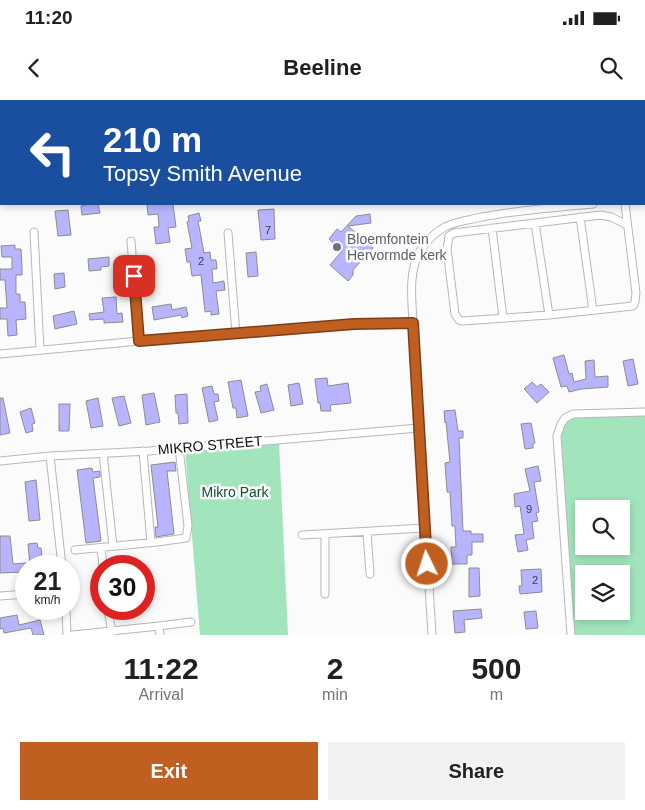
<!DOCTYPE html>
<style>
:root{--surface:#fff;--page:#f2f2f2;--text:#202124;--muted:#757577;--accent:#c05f20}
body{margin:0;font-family:Helvetica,sans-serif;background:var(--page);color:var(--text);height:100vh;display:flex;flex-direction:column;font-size:19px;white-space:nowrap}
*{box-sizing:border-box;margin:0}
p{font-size:16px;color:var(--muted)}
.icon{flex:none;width:28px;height:28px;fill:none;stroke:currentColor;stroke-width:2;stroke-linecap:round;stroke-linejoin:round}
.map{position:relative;height:535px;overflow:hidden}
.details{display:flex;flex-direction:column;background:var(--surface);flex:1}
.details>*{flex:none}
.hud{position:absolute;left:0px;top:0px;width:645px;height:105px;box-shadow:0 2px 8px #0003;background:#1a4fa0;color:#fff;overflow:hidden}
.buttons{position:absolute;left:575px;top:400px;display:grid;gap:10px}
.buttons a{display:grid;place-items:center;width:55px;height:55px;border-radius:0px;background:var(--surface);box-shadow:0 2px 8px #0003;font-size:25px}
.speed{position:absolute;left:15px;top:455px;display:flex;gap:10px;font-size:25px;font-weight:700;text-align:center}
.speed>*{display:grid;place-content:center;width:65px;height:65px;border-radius:50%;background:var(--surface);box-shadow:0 2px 8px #0003;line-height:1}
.speed small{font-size:12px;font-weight:400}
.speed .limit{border:8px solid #d22;background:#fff;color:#111}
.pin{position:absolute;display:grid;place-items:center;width:42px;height:42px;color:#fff;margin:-21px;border-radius:10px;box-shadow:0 2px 8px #0006}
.me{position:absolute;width:55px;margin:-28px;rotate:356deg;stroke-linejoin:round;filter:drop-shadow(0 0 4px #0008)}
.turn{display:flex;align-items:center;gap:18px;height:105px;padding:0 20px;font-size:22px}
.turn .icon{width:65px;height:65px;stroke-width:2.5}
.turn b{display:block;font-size:35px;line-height:42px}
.eta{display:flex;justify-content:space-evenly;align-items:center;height:85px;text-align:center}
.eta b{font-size:30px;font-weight:700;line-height:35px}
.action{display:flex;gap:10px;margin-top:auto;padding:10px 20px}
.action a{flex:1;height:58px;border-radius:0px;background:var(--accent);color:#fff;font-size:20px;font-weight:700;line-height:58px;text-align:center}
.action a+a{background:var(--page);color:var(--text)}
.status{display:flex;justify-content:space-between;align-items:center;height:35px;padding:0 25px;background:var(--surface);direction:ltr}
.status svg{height:14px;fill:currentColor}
header{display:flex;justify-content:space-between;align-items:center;height:65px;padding:0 20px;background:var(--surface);font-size:22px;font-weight:700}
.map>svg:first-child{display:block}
.green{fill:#a2e5bd;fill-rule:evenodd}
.building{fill:#b8b5fe;stroke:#8c8c8d}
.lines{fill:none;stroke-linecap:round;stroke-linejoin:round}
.minor-casing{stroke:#b7b7b8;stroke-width:9}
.motorway-casing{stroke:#299282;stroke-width:15}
.minor{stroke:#fff;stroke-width:7}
.motorway{stroke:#38d9c0;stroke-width:12}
.route-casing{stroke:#7d3e15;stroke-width:12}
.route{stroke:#c05f20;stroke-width:9}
.worship-dot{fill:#6b7280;stroke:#fbfbfc;stroke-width:2}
.labels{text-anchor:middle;stroke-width:5;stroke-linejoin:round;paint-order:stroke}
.number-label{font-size:11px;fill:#38384b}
.worship-label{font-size:14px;fill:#5b616d;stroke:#fbfbfc;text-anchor:start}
.street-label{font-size:14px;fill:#0e0e0f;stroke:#fbfbfc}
.park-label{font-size:14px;fill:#0f4e31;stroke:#fbfbfc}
</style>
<div class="status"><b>11:20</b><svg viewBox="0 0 49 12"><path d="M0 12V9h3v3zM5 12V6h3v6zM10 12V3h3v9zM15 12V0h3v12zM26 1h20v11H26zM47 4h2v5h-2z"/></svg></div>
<header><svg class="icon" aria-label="back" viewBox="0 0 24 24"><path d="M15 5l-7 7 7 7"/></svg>Beeline<svg class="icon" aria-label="search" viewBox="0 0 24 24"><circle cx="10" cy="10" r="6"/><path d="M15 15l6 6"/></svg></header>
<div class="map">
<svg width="645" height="535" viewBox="0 0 645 535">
<rect width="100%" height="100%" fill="#fbfbfc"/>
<path class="green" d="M645,309V535H572L561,332L565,322L571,317ZM584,409H621V446H584ZM584,474H621V511H584Z
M279,342L288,535H200L185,349Z"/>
<path class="building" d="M90,104H98L100,113L82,115L81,106Z
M147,104H173L176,127L168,128L170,142L156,144L154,127H159L158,114L148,115Z
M274,109L275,139L261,140L258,110Z
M68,110L71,135L58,136L55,111Z
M199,113L201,121H198L204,153L210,152L211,160H216L217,169H212L213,183L224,181L225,190L216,191L219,214L211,215V211L205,212L201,175L192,176L190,162H187L185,149L192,148L187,122L189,121L188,116Z
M370,114L371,123L348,126L373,148L353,170V175L348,181L330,165L342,151L329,139L337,129L341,132L356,116Z
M15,145V149H21L22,168V175H16V194H20V202H25L26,219L16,220L17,235L8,236L7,219H0V208H7L5,180H0V169H12V157H2L1,146Z
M256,152L258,176L248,177L246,153Z
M109,157V166L101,167V170L89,171L88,159Z
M64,173L65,187L55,189L54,174Z
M116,197L117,214L122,213L123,222L104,223V219L90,220L89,214L104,212L102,198Z
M171,204L172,210L186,207L188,216L182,218L181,215L154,220L152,207Z
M74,211L77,224L55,229L53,216Z
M564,255L569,274L572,273L574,282L586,279L585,261L594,260L595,277L608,276V287L581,289L569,292L567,286L561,287L553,258Z
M633,259L638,284L628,286L623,261Z
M327,278L328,286L348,283L351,303L330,305L331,311H321L320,303H318L315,279Z
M241,280L248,316L237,318L236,308H233L228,282Z
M532,282L537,287L541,284L549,292L537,303L524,289Z
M299,283L303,304L291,306L288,285Z
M267,284L274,310L261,313L255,292L261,291L260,286Z
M212,286L214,294H218L219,301L214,302L218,320L209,322L202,288Z
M154,293L160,322L146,325L142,295Z
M187,294L188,323L179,324L178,313H176L175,295Z
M124,296L131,323L119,326L112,298Z
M0,298H3L10,333L0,335Z
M98,298L103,326L91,328L86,301Z
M59,304H70L69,331H59Z
M31,308L35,323L32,324L33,331L26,333L20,312Z
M455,310L458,331H463V338H459L463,431H471V434H483V442H472V455H467V464H452L451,447H456L455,426H452L450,392H447L445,363L450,362L446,322L445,323L444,311Z
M531,323L535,343L533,344V348L525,349L521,324Z
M175,362L176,371H167L174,434L156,437L155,427H158L151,365Z
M538,366L541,381L534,382L539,412L536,413L538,421L532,422L534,438L526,440L528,450L518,452L515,435L524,434L520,406L515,407L514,394L530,391L525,369Z
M92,368L93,372L100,371V377L93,378L101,441L86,443L77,370Z
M36,380L40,420L29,421L25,382Z
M0,436H10L13,464L26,463V472L0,473Z
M37,443L38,448H41L43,466H30L28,444Z
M469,468H479L480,496L469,497Z
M541,469L542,492L520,494L519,486H522L521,470Z
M481,509L482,518L464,520L465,532L455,533L453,511Z
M536,511L538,528L526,529L524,512Z
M17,515L19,525L40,520L44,535H33L31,528L4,533L3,528L0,529V518Z"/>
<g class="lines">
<defs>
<path id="minor" d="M644,98H645
M625,104L636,193L635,202L633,206L549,215L462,221L459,220L455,214L447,149L449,136L454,133L601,115L611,117L627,125
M580,117L593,210
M535,123L549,215
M492,128L503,218
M34,132L40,250
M228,133L236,234
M131,141L139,241
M0,254L139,241L354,224L413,223
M143,351L151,442
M103,353L113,446
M50,356L62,466
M0,361L50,356L149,351L419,328
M367,432L370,474
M302,435L424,428
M101,448L103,466
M75,450L157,442L186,438L188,426L179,348
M325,494V434
M0,496L26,494
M66,509L67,535
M108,509L112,533
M73,535L159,526
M160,535L159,526L191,522
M432,535L413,223C412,199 408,173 420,151C426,142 435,132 445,127C456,121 470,120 482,117C518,110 556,107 593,104
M571,535L557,336L561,324L565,318L573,314L645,312"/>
<path id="motorway" d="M512,1L523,0
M644,21L645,20
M0,23H1
M0,57H1"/>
</defs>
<use href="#minor" class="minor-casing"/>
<use href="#motorway" class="motorway-casing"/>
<use href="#minor" class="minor"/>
<use href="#motorway" class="motorway"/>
</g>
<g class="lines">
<defs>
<path id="route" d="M134,176L139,241L354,224L413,223L427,464"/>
</defs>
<use href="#route" class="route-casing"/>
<use href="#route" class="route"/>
</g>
<circle class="worship-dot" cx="337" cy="147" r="5"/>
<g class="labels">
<g class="number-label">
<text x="268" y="134">7</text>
<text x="201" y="165">2</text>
<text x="529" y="413">9</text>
<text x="535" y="484">2</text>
</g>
<g class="worship-label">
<text x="347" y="144">Bloemfontein<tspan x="347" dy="16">Hervormde kerk</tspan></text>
</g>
<g class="street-label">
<text transform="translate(210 345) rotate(-5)" y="5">MIKRO STREET</text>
</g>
<g class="park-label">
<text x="235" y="397">Mikro Park</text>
</g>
</g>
</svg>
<div class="buttons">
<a><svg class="icon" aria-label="search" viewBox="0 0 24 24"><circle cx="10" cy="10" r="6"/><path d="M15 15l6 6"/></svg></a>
<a><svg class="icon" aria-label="layers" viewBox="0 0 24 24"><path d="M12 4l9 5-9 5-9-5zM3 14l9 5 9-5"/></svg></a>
</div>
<div class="speed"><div>21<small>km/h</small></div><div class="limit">30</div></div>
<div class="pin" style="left:134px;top:176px;background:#d93025"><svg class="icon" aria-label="arrive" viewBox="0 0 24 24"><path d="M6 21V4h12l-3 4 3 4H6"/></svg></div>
<svg class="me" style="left:427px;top:464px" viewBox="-20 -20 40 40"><circle r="17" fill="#c05f20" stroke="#fff" stroke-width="3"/><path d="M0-11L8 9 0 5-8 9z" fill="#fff"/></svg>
<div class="hud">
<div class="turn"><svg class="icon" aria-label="left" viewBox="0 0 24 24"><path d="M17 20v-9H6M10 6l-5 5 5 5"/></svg><div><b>210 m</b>Topsy Smith Avenue</div></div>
</div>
</div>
<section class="details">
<div class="eta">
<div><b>11:22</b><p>Arrival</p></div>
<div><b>2</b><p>min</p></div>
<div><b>500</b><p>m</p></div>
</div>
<div class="action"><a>Exit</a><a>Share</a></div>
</section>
